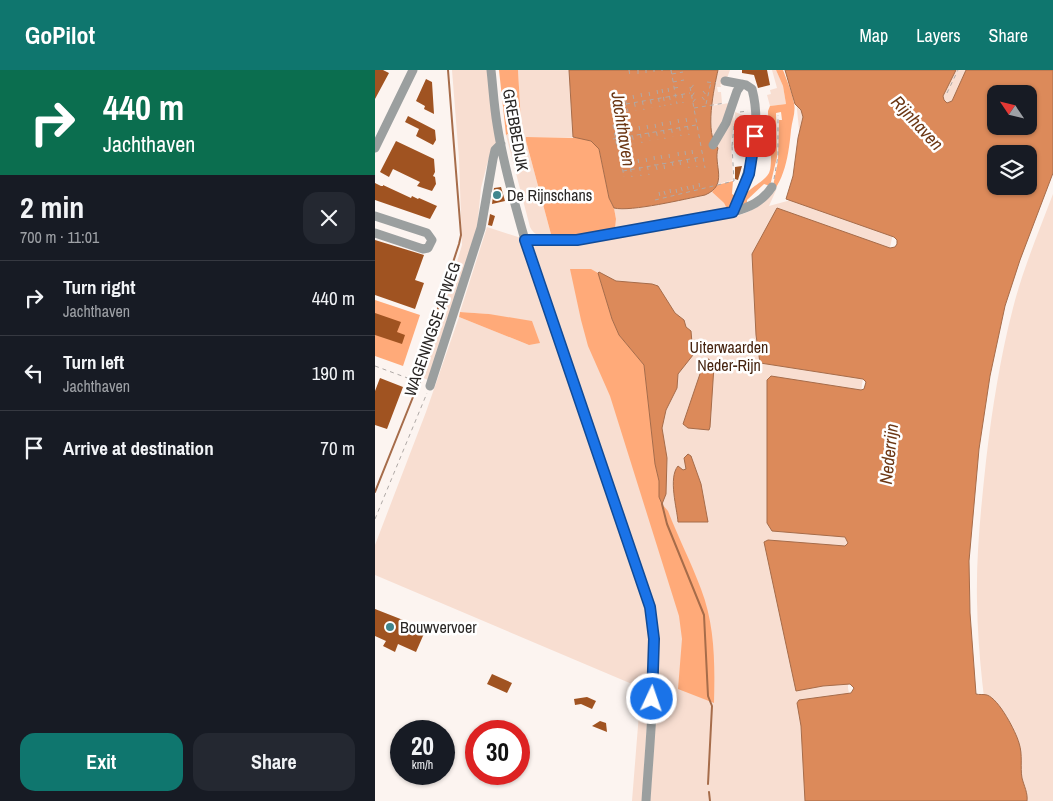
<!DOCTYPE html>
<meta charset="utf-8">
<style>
:root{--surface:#171b24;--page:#242831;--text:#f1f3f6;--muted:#9ea1a6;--line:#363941;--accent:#0f766e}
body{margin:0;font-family:"Archivo Narrow",sans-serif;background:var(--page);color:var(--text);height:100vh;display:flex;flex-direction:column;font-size:19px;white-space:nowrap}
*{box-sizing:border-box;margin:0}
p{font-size:16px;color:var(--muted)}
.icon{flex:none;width:28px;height:28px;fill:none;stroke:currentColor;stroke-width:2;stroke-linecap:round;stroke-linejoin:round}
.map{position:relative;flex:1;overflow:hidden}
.sheet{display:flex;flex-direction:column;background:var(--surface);width:375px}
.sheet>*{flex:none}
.banner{background:#0b6e4f;color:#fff;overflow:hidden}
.needle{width:32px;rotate:305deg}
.tools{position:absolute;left:612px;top:15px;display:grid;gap:10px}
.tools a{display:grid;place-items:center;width:50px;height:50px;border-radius:10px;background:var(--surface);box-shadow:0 1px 4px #0004;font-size:25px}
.speed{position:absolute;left:15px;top:650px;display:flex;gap:10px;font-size:25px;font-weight:700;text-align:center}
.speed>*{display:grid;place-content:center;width:65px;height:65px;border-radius:50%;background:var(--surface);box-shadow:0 1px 4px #0004;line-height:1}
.speed small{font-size:12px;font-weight:400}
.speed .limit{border:8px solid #d22;background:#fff;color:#111}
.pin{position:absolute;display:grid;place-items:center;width:42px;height:42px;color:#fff;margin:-21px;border-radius:10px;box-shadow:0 2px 8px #0006}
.me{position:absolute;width:55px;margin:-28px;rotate:3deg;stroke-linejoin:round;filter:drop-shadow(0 0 4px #0008)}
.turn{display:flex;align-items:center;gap:18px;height:105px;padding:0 20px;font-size:22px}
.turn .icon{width:65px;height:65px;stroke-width:2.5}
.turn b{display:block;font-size:35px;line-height:42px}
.round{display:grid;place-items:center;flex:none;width:52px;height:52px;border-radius:15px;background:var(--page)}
.overview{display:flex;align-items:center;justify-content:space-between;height:85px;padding:0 20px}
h1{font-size:30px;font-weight:800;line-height:38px}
.button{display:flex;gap:10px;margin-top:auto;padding:10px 20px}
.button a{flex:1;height:58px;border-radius:15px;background:var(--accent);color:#fff;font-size:20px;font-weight:800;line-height:58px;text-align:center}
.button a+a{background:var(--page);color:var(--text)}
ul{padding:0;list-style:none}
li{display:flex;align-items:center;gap:15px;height:75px;padding:0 20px;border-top:1px solid var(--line)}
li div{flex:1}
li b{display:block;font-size:19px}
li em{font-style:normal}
header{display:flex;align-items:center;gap:30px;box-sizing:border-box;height:70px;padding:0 25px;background:var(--accent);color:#fff}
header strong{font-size:24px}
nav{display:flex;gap:28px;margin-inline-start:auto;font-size:18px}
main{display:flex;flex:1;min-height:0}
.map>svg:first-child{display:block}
.green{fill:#f8ded1}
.forest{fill:#ffaa79}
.water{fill:#dc8a5a;stroke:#a66c4a;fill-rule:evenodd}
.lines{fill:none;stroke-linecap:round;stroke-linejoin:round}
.stream{stroke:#a66c4a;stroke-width:2}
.building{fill:#a05321}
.path{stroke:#afa9a6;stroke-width:1;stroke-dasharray:4 4;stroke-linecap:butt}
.minor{stroke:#9b9f9f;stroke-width:9}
.route-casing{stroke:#114b97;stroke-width:12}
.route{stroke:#1a73e8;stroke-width:9}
.poi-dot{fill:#3f868e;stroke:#fff;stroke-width:2}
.labels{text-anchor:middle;stroke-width:5;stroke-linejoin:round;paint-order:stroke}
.street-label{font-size:16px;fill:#292624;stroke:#fff}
.poi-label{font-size:16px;fill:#292624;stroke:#fff;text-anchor:start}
.park-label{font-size:16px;fill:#462410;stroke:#fff}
.water-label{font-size:18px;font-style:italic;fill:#6c3714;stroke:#fff}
</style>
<header>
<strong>GoPilot</strong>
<nav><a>Map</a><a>Layers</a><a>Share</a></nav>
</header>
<main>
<section class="sheet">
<div class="banner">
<div class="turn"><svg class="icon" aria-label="right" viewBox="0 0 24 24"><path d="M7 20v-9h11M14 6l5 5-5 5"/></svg><div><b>440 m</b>Jachthaven</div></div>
</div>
<div class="overview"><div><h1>2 min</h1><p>700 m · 11:01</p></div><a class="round"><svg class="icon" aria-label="close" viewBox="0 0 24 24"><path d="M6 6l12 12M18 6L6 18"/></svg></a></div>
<ul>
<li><svg class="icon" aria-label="right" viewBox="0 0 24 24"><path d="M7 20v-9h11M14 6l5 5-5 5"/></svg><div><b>Turn right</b><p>Jachthaven</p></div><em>440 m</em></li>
<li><svg class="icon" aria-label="left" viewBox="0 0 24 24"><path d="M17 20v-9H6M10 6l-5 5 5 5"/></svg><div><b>Turn left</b><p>Jachthaven</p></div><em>190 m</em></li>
<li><svg class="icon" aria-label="arrive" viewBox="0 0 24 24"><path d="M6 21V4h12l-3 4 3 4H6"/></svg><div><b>Arrive at destination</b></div><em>70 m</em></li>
</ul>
<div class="button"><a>Exit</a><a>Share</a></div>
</section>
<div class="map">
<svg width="678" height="731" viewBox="0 0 678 731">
<rect width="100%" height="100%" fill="#fcf4f0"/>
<path class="green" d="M77,0H114L122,72L114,87L106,118L102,159L53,310L44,306L43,294L48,293L70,232L87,175L84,89Z
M143,0H194L198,67H151V71L177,168C168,167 159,166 155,157L131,65L139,61L146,53Z
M343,0H355L352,8L349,7V15L345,14L346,17H342L343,22H346L347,33L336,35Z
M397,0H401L408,16L411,34L395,36L392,25L396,24L395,20L402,18Z
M418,0H591L517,168L487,314L473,468V618L494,731H275C279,666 286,601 279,536L159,178L160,174L176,176L198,175L358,147C377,142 390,134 402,118L394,136L416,130L425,69Z
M354,33L357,34L338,69L336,58V36Z
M358,39L359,56L356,70L358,110L343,114C344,104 344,85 340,75Z
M360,42L368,45V74L358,75Z
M337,122L349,133L353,141L240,159L241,149L239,138C256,142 310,129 330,125Z
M678,124V731H623C614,664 603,599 602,531C601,485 606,438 611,391C617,340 625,288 638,238C648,199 664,161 678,124Z
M112,157L146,168L272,538L275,569L274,625L270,627L255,624L257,614L0,505V475L51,342L84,247L154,275L114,244L85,242Z
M265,631H269L273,636L267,731H257Z"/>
<path class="forest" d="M124,0H143L146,53L143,58L131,65Z
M401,0H408C412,11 417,22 419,33C421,42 417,51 416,60C412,104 403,136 355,147L398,116L403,91L404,50H407L406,42L401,43L402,87L395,116L389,114L372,130V135L365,138C367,118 386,116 394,103C399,93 393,54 393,41L395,36L411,34L408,16Z
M151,67L208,68L216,71L224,79L234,128L239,138L241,149L240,159L187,168H177L151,71Z
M358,111L357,124L362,127L358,136L353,141L349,133L337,122L342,115Z
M195,199H216L223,203L237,249L244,265L269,295L280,394L284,411V427L287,434L293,441C303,467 316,492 326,519C340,555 340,594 339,633L303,619L307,569L304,546L235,326L213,276L206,250Z
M0,230L45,245L28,296L0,286Z
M85,242L114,244L157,251L165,273L154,275L84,247Z"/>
<path class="water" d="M194,0H343C339,18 329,64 343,78C338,95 354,115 330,125C310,129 256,142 239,138L234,128L224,79L216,71L198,67Z
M410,0H581L568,26L569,30L572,33L577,31L591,0H678V103L645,190L630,236L615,306L604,379L594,491L595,543L601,624C604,625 608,624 612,625C624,629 641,662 644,673C648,685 645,697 647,708C649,716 653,723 652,731H430L426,656L422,633L424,630L476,623L479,618L475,614L448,616L421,621L389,472L393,470L470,476L473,473L470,467L397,461L392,453V310L396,306L486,320L489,319L491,312L488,309L385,293L381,265L377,184L402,138L515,178L520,177L522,174V170L519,167L411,129L418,106L423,68L428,47L426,40L420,34ZM621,24H654V56H621ZM621,84H654V116H621Z
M224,202L241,211L277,214L283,216L300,243L309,250L311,257L316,261L318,285L303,304L302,318L291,340L287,358L292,388L291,424L287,434L284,427V411L280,394L269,295L244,265L237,249L223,203Z
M334,289L339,296L335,357L334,360L313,358L308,354L329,292L330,290Z
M313,384L316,386L326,414L333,452H303C302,438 293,408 303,396L308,400L311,399L309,388Z"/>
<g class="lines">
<path class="stream" d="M45,293L84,174L86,165L73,0
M0,422L42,317
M287,434L292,454L329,545L333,626L337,636L333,714
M334,722L335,731"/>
</g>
<path class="building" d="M0,0H8L14,3L0,29Z
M367,0H392L395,15L383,18L379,5L367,3Z
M51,9L57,12L59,44L49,39L50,36L41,31Z
M33,46L60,60L61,70L58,75L41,66L44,59L30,52Z
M21,71L59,89L60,102L58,106L60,107L61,114L57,121L42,116L45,112L18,99L14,107L5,102Z
M367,96L363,110L360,109V97Z
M0,113L6,116H8V115L36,128L37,126L43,129L44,128L62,136L55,149L0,130Z
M126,117L130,131L117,134L119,118Z
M115,144L120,146L117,156L113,155Z
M0,170L49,185L40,210L49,213L40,239L0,225Z
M0,243L26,252L22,262L30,265L27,274L0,265Z
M5,308L28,317L12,359L0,355V321Z
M0,539L51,559L41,582L23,574L20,582L8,576L11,571L0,566Z
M117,604L137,613L132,623L112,614Z
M212,627L221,631L217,639L206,634L200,635L199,629Z
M225,651L231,653L232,662L217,656Z"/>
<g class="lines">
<path class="path" d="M254,0L255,6
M263,0V5
M271,0V3
M279,0V2
M287,0V1
M296,0L302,34
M297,4L308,2
M298,12L309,10
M332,12L341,13
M315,17L330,98
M293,18L296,35
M299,18L306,17
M316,18L320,13
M287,19L290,36
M282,20L285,37
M328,21L332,26
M274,22L277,38
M249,23L253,42
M266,23L269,40
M572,23L583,0
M307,24L308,33
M258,25L261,41
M317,26L321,20
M327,27L331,32
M318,32L322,27
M251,34L315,23
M331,34L336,12
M319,38L350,33
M365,42L373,41
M311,48L314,65
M303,49L306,66
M295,51L298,67
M287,52L290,69
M280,54L283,70
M238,55L242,77
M272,55L275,71
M264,56L267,73
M359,56L357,76L370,75
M256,58L259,74
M248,59L251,76
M238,69L321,55
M317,80L318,88
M310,81L311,89
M303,82L304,91
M294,84L295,92
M286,85L288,94
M279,86L280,95
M271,88L274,105
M320,88L322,97
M263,89L266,106
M312,89L314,98
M254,90L257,107
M246,91L249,107
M305,91L306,99
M297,92L299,100
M289,95L290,102
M281,96L283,103
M248,101L326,87
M399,109L403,86V45
M324,113L325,119
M318,115L319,121
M312,116L314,122
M306,117L308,123
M295,119L296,126
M301,119L302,124
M289,121L291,127
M284,122L285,127
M280,130L359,111L357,76
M0,296L46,313
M0,449L52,323"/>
<path class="minor" d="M116,0C118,18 119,36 122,54C128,93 139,132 150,170L275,537C283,601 275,666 271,731
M350,11L371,15L377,19C388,61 374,104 358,142
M338,75L351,53L362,21L367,14
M0,78L38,0
M0,146L52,163L57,170L53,178L48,179L0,163
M150,170H202L358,142C375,137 387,132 397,117
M55,316L106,158L118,89L120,80L126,74"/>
</g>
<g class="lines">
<defs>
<path id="route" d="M277,629L279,569L275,537L150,170H202L358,142L374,104L380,66"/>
</defs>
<use href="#route" class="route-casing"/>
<use href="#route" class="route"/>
</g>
<g class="poi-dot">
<circle cx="122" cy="125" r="5"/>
<circle cx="15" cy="557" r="5"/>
</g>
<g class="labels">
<g class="street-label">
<text transform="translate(141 60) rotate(80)" y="6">GREBBEDIJK</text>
<text transform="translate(57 259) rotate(-71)" y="6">WAGENINGSE AFWEG</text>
</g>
<g class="poi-label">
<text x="132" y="131">De Rijnschans</text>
<text x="25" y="563">Bouwvervoer</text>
</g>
<g class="park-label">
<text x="354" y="283">Uiterwaarden<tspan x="354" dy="18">Neder-Rijn</tspan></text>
</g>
<g class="water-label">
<text transform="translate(542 53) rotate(47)" y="6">Rijnhaven</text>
<text transform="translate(248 59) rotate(81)" y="6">Jachthaven</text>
<text transform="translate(514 384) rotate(-84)" y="6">Nederrijn</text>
</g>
</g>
</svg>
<div class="tools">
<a><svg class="needle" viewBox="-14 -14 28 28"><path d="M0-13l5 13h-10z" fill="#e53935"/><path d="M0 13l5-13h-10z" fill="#9ea1a6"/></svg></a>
<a><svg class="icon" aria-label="layers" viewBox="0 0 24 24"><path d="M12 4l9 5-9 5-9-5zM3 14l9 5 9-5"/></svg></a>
</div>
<div class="speed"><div>20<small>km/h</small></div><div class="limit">30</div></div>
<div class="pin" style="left:380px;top:66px;background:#d93025"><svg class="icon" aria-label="arrive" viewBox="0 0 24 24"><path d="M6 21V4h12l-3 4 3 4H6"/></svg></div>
<svg class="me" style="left:277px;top:629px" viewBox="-20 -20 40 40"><circle r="17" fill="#1a73e8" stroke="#fff" stroke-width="3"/><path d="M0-11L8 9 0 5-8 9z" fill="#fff"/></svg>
</div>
</main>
